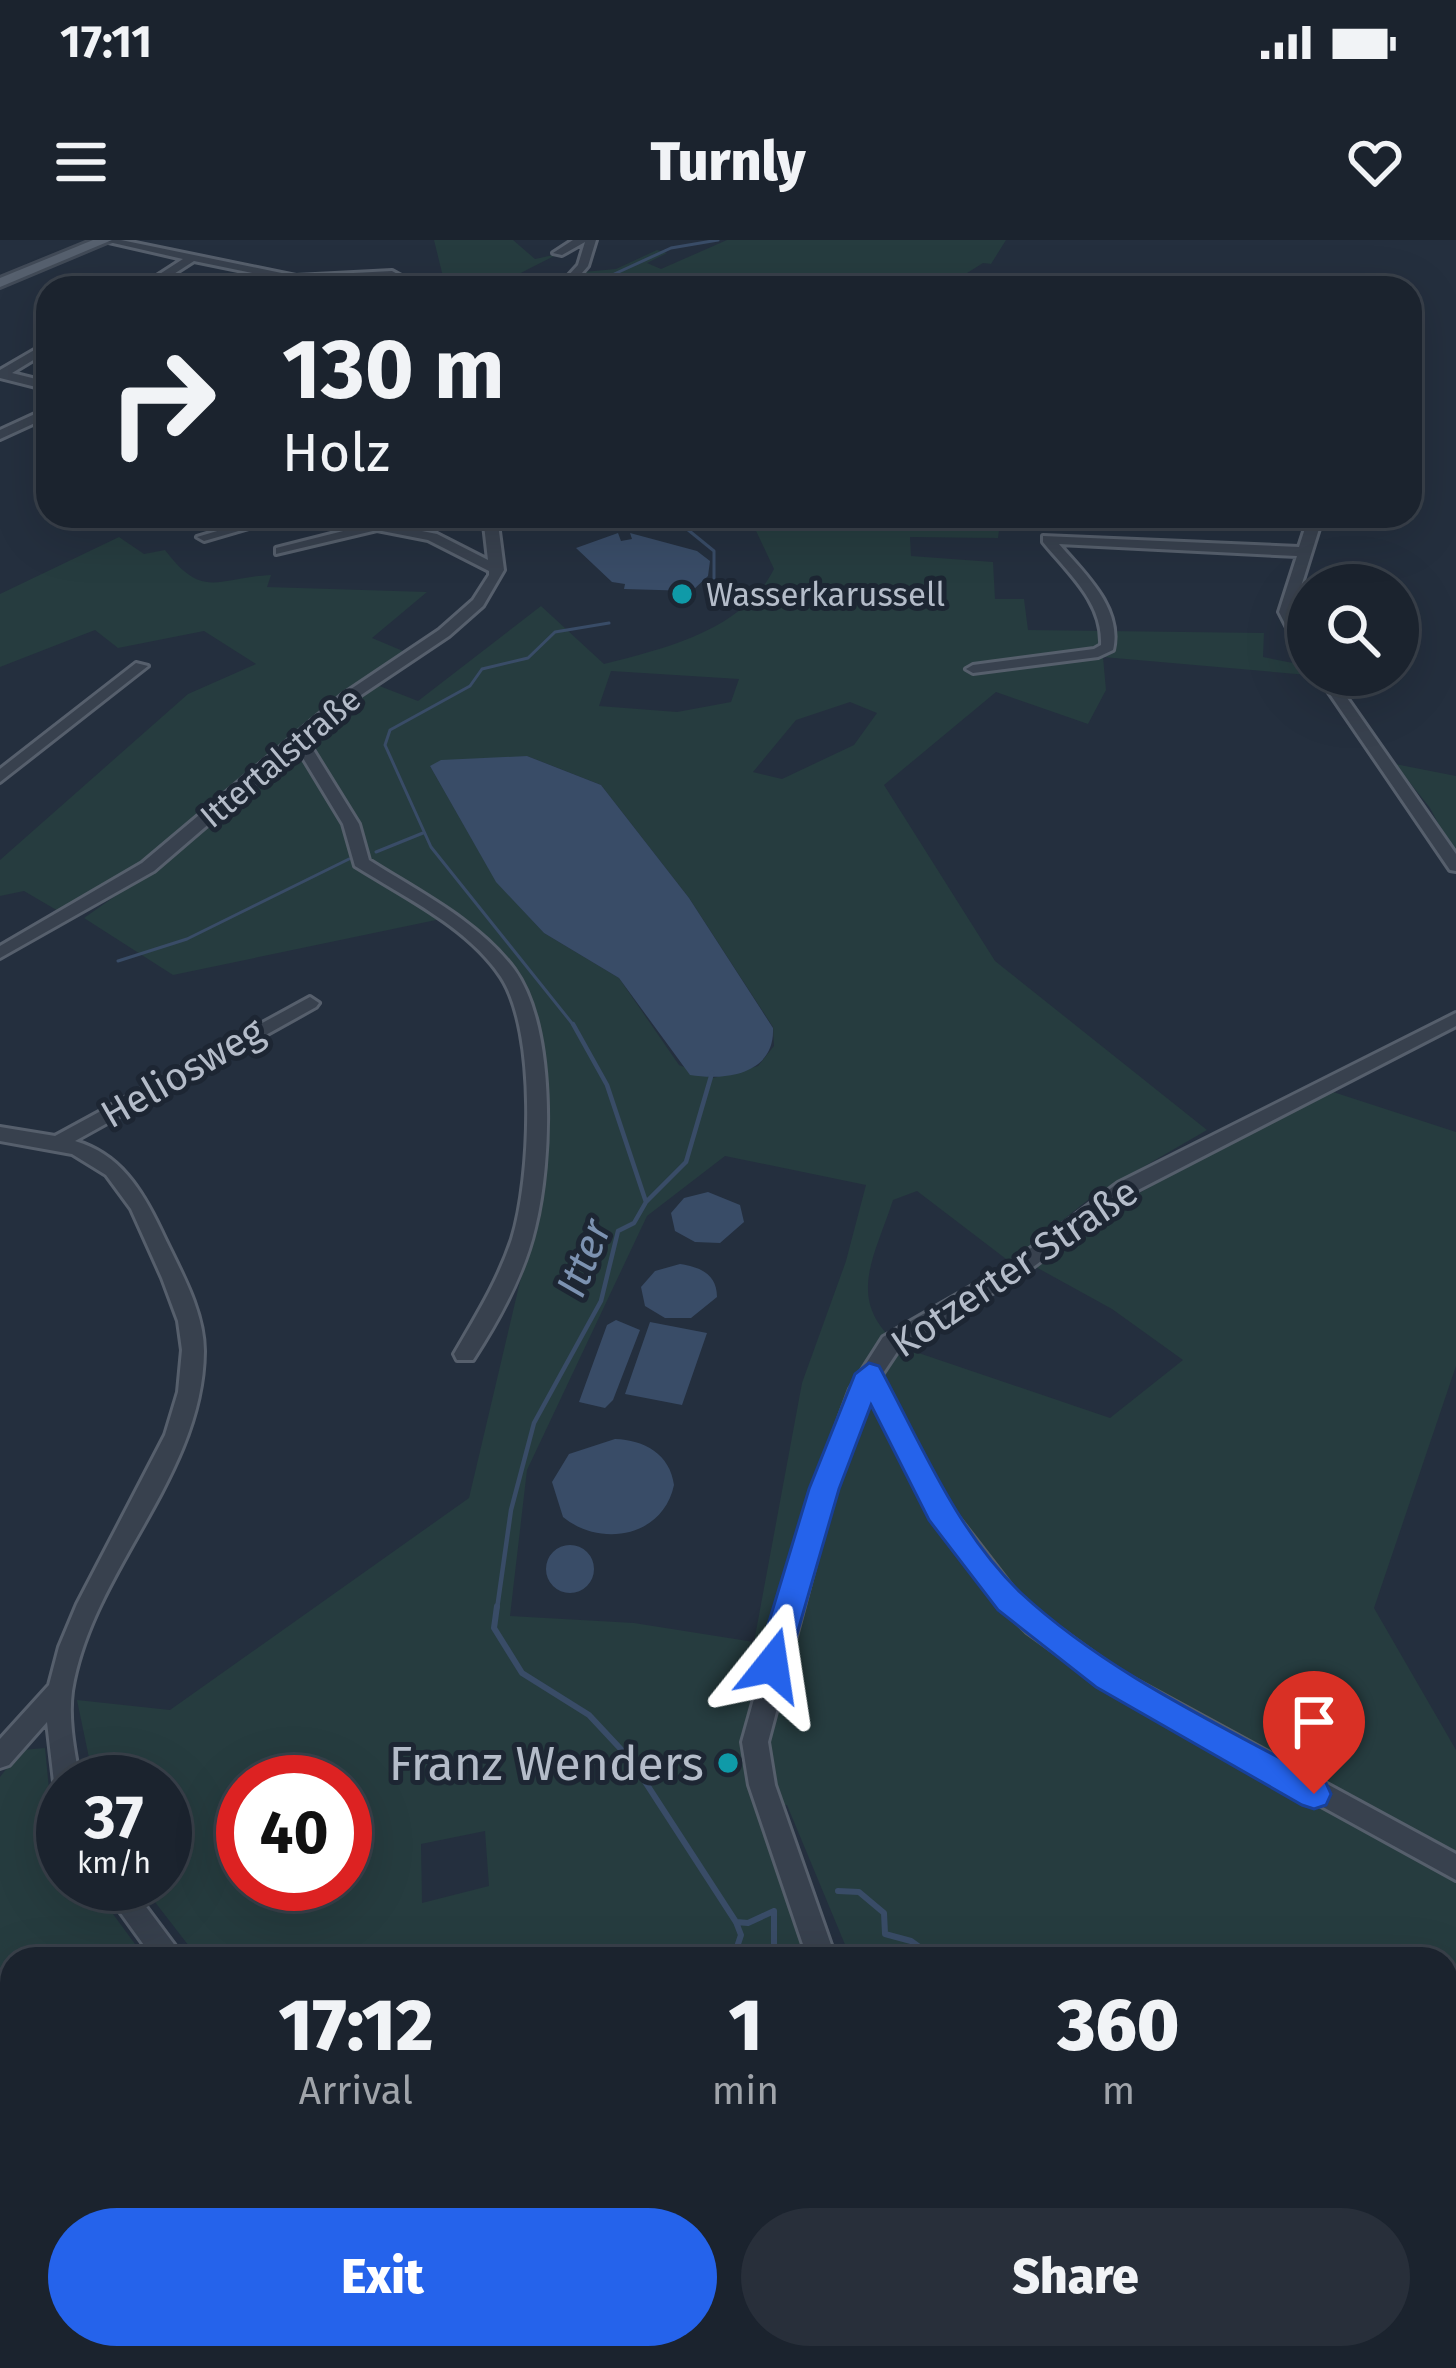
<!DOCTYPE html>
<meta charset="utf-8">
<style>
:root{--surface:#1b232e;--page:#282f3a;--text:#f1f3f6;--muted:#a0a4aa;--line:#39404a;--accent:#2563eb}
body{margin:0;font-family:"Fira Sans",sans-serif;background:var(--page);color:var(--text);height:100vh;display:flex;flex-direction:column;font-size:45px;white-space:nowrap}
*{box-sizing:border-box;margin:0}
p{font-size:39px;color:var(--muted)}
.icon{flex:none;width:66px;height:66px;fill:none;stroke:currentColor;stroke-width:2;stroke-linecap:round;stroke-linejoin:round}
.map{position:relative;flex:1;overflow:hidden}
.panel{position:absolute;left:0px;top:1707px;width:1458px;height:423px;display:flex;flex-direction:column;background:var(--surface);border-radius:36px 36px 0 0;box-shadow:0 12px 48px #0002,0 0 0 3px var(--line)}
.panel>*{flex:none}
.banner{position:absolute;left:36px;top:36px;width:1386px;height:252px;border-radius:36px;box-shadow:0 12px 48px #0002,0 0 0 3px var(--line);background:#1b232e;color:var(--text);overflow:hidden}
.fabs{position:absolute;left:1287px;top:324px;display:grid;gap:24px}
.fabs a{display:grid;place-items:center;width:132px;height:132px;border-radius:50%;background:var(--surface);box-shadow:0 12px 48px #0002,0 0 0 3px var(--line);font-size:60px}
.speed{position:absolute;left:36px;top:1515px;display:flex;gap:24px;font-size:60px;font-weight:700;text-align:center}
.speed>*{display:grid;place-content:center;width:156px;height:156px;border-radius:50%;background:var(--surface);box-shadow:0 12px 48px #0002,0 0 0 3px var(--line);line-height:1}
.speed small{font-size:30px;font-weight:400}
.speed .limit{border:18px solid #d22;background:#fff;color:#111}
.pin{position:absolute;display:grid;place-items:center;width:102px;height:102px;color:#fff;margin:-123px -51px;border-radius:50% 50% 50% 0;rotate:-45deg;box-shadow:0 0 12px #0007}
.pin .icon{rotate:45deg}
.me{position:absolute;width:132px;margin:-66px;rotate:15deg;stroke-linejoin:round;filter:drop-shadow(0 0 9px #0008)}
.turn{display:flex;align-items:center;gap:42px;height:252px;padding:0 48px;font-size:54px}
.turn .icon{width:156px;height:156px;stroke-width:2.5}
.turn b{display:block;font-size:84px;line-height:102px}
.eta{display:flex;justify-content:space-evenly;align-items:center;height:204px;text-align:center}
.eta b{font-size:72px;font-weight:800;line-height:84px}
.button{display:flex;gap:24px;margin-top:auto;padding:24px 48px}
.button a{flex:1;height:138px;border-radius:72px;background:var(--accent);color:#fff;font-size:48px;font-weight:800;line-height:138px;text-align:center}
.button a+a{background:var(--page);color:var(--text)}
.status{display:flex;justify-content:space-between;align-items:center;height:84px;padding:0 60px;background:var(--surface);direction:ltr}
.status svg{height:33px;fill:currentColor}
header{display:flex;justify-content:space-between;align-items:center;height:156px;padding:0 48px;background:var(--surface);font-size:54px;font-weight:800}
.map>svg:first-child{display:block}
.green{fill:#263c3f;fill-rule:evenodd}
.water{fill:#394c67}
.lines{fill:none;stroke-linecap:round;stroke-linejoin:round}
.stream-far2{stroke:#394c67;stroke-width:3}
.stream-far1{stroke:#394c67;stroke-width:4.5}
.stream{stroke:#394c67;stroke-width:6}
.minor-casing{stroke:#565f6c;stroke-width:6}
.major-casing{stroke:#414a57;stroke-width:6}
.minor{fill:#38414e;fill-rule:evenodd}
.major{fill:#56606e;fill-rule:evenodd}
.route{fill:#2563eb;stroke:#184099;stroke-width:3}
.culture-dot{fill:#0f9aa8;stroke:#1d2633;stroke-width:4.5}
.labels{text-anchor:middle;stroke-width:10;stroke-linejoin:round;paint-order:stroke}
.far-poi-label{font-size:33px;fill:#b4bcc9;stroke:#1d2633;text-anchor:start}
.far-street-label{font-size:33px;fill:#b4bcc9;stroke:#1d2633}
.street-label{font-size:39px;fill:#b4bcc9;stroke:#1d2633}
.water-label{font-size:42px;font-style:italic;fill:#7c92b1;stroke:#1d2633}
.near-poi-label{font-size:48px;fill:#b4bcc9;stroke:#1d2633;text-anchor:end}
</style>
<div class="status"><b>17:11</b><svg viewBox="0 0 49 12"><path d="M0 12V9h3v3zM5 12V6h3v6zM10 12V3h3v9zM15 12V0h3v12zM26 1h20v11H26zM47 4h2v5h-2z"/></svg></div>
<header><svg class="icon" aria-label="menu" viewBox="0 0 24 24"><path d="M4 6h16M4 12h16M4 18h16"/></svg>Turnly<svg class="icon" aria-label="heart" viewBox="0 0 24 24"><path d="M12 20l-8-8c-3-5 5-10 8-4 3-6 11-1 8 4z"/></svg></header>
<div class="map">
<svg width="1456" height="2128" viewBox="0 0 1456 2128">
<rect width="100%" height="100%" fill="#242f3e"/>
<path class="green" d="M434,0H513L535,19L558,14L503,42L554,48H419L445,45Z
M727,0H1006L991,24L983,23L956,40L1002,48H569L583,32L616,29L657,10L667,13L647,23L661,29Z
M749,276H1001L998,298L910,297L911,316L993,322L995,359H1024L1028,390L1264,393L1263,417L1308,426V435L1103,417L1106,450L1088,484L996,452L884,545L995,721L1207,890L1093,956L1010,1022L917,951L893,960C874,1019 844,1061 901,1107L1110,1178L1183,1120L1112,1069L1034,1026C1124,954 1226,904 1327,850L1456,892V1126L1374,1368L1456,1510V2128H784L787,2118H1446V1719H851L787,1565L760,1570L810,1712L694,1719H199L141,1644H165V1542H94L77,1460L170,1470L469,1258L534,982L533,775L490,706L460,675L173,735L84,678L182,609L377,445L418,461L541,366L604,424C667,408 743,390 774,329ZM611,431L739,439L731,462L677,472L599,466ZM850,462L877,473L854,505L782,539L753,532L796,480ZM527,516L601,545L689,658L773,787L774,806L758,826L713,838L679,825L619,738L544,693L496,641L430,526ZM725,916L866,945L846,1021L802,1143L754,1402L634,1383L510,1376L527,1230L647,976ZM243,1542H345V1644H243ZM485,1591L489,1646L422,1663L421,1604Z
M119,297L144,314L165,310C203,360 216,338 271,335L267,347L427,352L372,398L403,411L382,430L129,634L65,675L24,651L0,656V620L188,454L256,424L204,391L118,408L95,390L0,427V354Z
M1395,524L1456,536V617L1430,568Z
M45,1508L50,1559L63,1587V1644H91L146,1719H12V2118H186V2128H0V1537L21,1510Z"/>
<path class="water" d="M618,293L621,301L632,299L630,293L697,311L710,321L708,336L692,351L624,349L625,344L612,342L576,308Z
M527,516L601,545L689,658L773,788C775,833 728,841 690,835L619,738L544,693L496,642L430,526L441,520Z
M708,952L740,965L744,982L720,1003L695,1002L675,991L671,973L684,958Z
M680,1024C700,1027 717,1034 717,1057L691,1078H665L645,1066L641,1047L655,1031Z
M616,1080L640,1090L613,1160L605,1168L579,1162L607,1085Z
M650,1082L707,1093L682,1165L625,1154Z
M615,1199C644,1200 670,1214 674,1245C663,1297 601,1308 563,1277L552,1242L569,1214Z
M546 1329a24 24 0 1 1 48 0a24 24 0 1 1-48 0Z"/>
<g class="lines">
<path class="stream-far2" d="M597,48L599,41L671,8L718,0
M671,276L714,311V343
M376,612L423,593
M118,721L187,699L349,619
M575,787L431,607L385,505L390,490L470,446L482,429L528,418L555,392L609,383"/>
<path class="stream-far1" d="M646,962L686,922L712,833
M497,1369L511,1270L534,1183L601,1061L618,991L634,983L646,962L607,845L573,784"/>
<path class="stream" d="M497,1366L494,1388L522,1433L589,1475L631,1520L736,1682L741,1695L733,1719
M838,1651L859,1652L884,1673L885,1694L911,1701L936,1719
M774,1671V1719
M736,1682L748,1683L774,1671
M1418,2118L1430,2128
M360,2128L375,2118
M682,2128L683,2118"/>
<defs>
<path id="minor" d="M100,0H121L296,36L392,31L421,47L409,48L390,37L296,42L194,21L152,48H138L183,19Z
M573,0H596L588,26L569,48H557L578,25L585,2L562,15L553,13Z
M48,102V111L12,133L48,142V150L0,138V130Z
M48,168V177L0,199V190Z
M268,276H290L204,301L197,297Z
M318,276H346L437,294L488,320L483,276H497L504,330L483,366L449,396L352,461L307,500L359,584L369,620C419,652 477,680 514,729C556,787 552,921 535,988C524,1035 499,1080 473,1120H457L454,1114C476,1076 498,1041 512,999C531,938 537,792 501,737C468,687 404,657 355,626L343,584L297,508L154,631L0,718V706L142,623L342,455L439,390L473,360L489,335V331L428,300L377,290L276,314V308L359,287Z
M1309,276H1323L1293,372L1308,401V419L1301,415L1279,372L1297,316L1059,304C1084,333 1123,368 1113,410L1098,417L973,433L966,429L973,425L1094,409L1101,405C1103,362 1068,333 1043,302V296L1299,307Z
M136,423L148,426L0,542V529Z
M1317,435H1331L1456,614V631L1450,630Z
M310,757L319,763L316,767L75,901C120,914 142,950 161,990C178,1027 204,1069 204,1111C203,1237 92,1329 72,1451C68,1481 75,1513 80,1542H63V1552L54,1542L47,1482L9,1525L0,1528V1499L49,1445L59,1407L77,1364L165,1195L178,1152L182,1110L178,1081L162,1038L131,969L106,935L72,914L0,901V887L55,896Z
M1456,773V786L1132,953L1021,1036L899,1109L881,1136L948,1264L1017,1353L1045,1378L1117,1430L1456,1614V1640L1099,1444L1027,1392L1001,1367L932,1278L869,1156L835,1249L768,1502L775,1545L836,1719H808L749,1545L742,1502L813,1249L850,1149L883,1097L1007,1026L1118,943Z
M100,1644H129L185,1719H154Z
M461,2118H496L501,2128H466Z
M751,2118H783L779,2128H747Z"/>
<path id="major" d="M93,0H112L0,47V38Z"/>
</defs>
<use href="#minor" class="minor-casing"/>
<use href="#major" class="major-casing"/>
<use href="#minor" class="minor"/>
<use href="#major" class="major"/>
</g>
<path class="route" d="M869,1123L879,1126C921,1203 956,1291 1021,1353C1108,1434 1223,1486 1326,1543L1331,1554L1326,1565L1314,1569L1302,1565L1096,1447L998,1370L929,1280L871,1165L839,1249L788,1425L783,1435H761L756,1425L809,1249L855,1134Z"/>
<g class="culture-dot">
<circle cx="682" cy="354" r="12"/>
<circle cx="728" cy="1523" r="12"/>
</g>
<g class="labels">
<g class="far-poi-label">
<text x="706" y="366">Wasserkarussell</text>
</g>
<g class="far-street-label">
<text transform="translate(280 517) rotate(-40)" y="12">Ittertalstraße</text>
</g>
<g class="street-label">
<text transform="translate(182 832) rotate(-30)" y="14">Heliosweg</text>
<text transform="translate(1014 1027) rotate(-34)" y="14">Kotzerter Straße</text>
</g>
<g class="water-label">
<text transform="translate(583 1018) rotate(-68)" y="15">Itter</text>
</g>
<g class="near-poi-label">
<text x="704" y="1540">Franz Wenders</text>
</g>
</g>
</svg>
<div class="fabs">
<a><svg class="icon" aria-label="search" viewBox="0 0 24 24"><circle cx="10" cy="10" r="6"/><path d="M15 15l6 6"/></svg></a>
</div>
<div class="speed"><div>37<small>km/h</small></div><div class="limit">40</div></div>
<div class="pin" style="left:1314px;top:1554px;background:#d93025"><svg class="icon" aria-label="arrive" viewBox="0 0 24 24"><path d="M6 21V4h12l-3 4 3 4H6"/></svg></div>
<svg class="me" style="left:772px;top:1425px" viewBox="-20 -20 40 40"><path d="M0-17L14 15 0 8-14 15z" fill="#2563eb" stroke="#fff" stroke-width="4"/></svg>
<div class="banner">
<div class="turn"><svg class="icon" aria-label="right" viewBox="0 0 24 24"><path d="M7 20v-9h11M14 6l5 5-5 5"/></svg><div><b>130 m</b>Holz</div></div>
</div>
<section class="panel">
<div class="eta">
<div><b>17:12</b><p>Arrival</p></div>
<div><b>1</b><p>min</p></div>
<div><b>360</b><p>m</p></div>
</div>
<div class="button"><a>Exit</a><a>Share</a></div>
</section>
</div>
